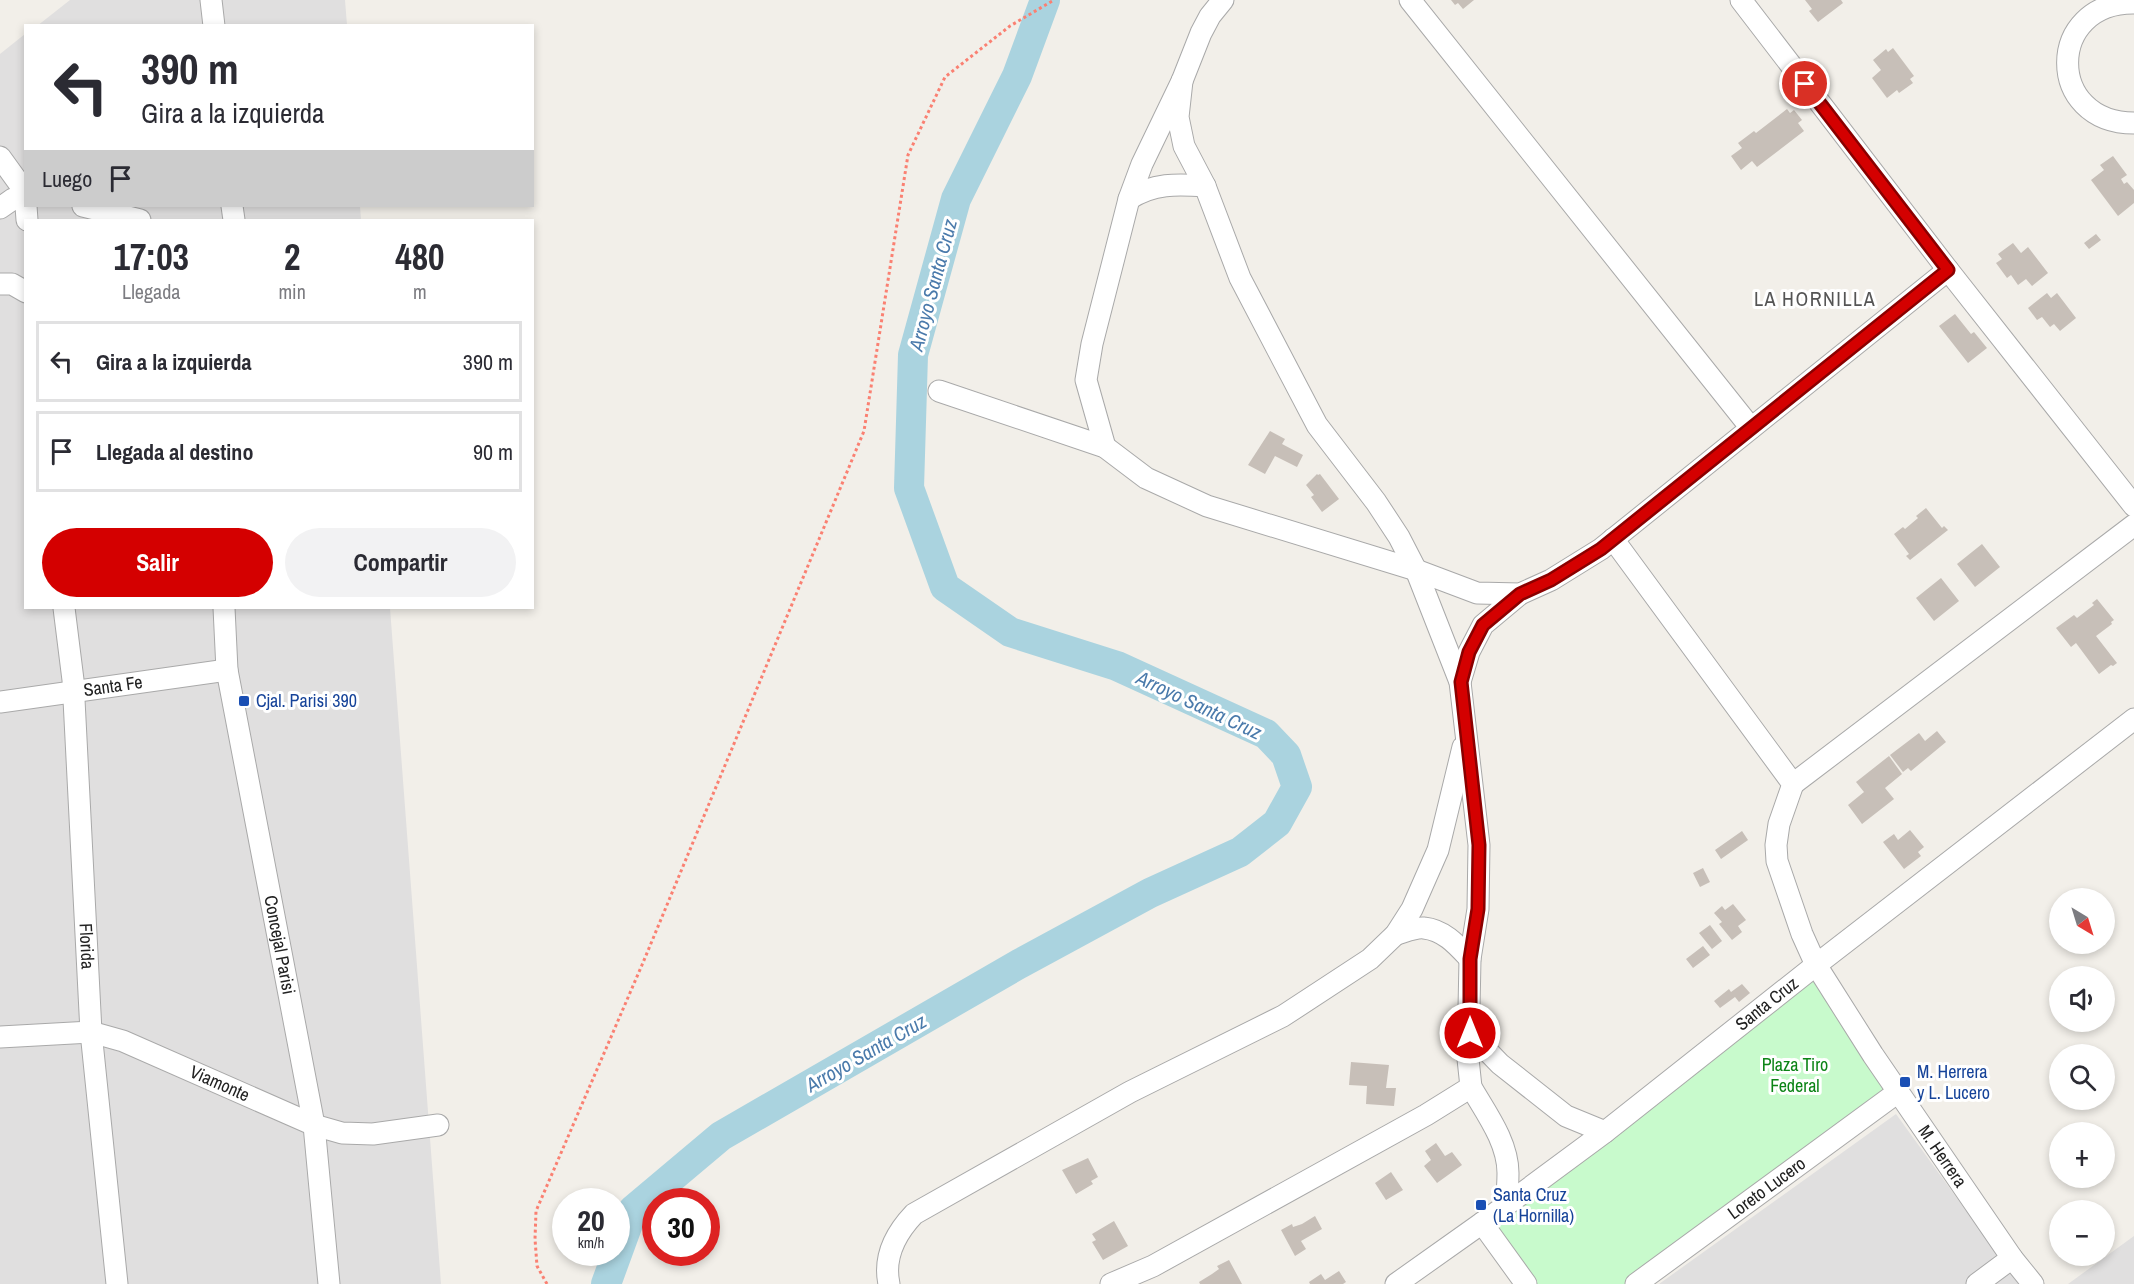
<!DOCTYPE html>
<html lang="es">
<meta charset="utf-8">
<style>
:root{--surface:#fff;--page:#f2f2f3;--text:#2b2b33;--muted:#7c7c81;--line:#e1e1e2;--accent:#d40000}
body{margin:0;font-family:"Archivo Narrow",sans-serif;background:var(--page);color:var(--text);height:100vh;display:flex;flex-direction:column;font-size:22px;white-space:nowrap}
*{box-sizing:border-box;margin:0}
p{font-size:20px;color:var(--muted)}
.icon{flex:none;width:33px;height:33px;fill:none;stroke:currentColor;stroke-width:2;stroke-linecap:round;stroke-linejoin:round}
.map{position:relative;flex:1;overflow:hidden}
.drawer{position:absolute;left:24px;top:219px;width:510px;height:390px;display:flex;flex-direction:column;background:var(--surface);border-radius:0px;box-shadow:0 3px 9px #0003}
.drawer>*{flex:none}
.guide{position:absolute;left:24px;top:24px;width:510px;height:183px;border-radius:0px;box-shadow:0 3px 9px #0003;background:#fff;color:var(--text);overflow:hidden}
.needle{width:39px;rotate:142deg}
.tools{position:absolute;left:2049px;top:888px;display:grid;gap:12px}
.tools a{display:grid;place-items:center;width:66px;height:66px;border-radius:50%;background:var(--surface);box-shadow:0 3px 9px #0003;font-size:30px}
.speed{position:absolute;left:552px;top:1188px;display:flex;gap:12px;font-size:30px;font-weight:700;text-align:center}
.speed>*{display:grid;place-content:center;width:78px;height:78px;border-radius:50%;background:var(--surface);box-shadow:0 3px 9px #0003;line-height:1}
.speed small{font-size:15px;font-weight:400}
.speed .limit{border:9px solid #d22;background:#fff;color:#111}
.pin{position:absolute;display:grid;place-items:center;width:51px;height:51px;color:#fff;margin:-26px;border:3px solid #fff;border-radius:50%;box-shadow:0 2px 6px #0007}
.me{position:absolute;width:66px;margin:-33px;rotate:0deg;stroke-linejoin:round;filter:drop-shadow(0 0 4px #0008)}
.turn{display:flex;align-items:center;gap:21px;height:126px;padding:0 18px;font-size:27px}
.turn .icon{width:78px;height:78px;stroke-width:2.5}
.turn b{display:block;font-size:42px;line-height:51px}
.then{display:flex;align-items:center;height:57px;padding:0 18px;background:#0003;gap:12px;font-size:22px}
.eta{display:flex;justify-content:space-evenly;align-items:center;height:102px;text-align:center}
.eta b{font-size:36px;font-weight:800;line-height:42px}
.primary-button{display:flex;gap:12px;margin-top:auto;padding:12px 18px}
.primary-button a{flex:1;height:69px;border-radius:36px;background:var(--accent);color:#fff;font-size:24px;font-weight:800;line-height:69px;text-align:center}
.primary-button a+a{background:var(--page);color:var(--text)}
ul{padding:0;list-style:none}
li{display:flex;align-items:center;gap:18px;height:81px;margin:0 12px 9px;padding:0 6px;border:3px solid var(--line);border-radius:0px}
li div{flex:1}
li b{display:block;font-size:22px}
li em{font-style:normal}
.map>svg:first-child{display:block}
.residential{fill:#e0dfdf}
.park{fill:#c8facc}
.lines{fill:none;stroke-linecap:round;stroke-linejoin:round}
.river{stroke:#aad3df;stroke-width:30}
.building{fill:#c7bfb8}
.street-casing{stroke:#a9a9a9;stroke-width:23}
.path{stroke:#fa8072;stroke-width:3;stroke-dasharray:3 3;stroke-linecap:butt}
.street{stroke:#fff;stroke-width:21}
.route-casing{stroke:#8a0000;stroke-width:15}
.route{stroke:#d40000;stroke-width:10}
.transit-dot{fill:#1a4fb4;stroke:#fff;stroke-width:2}
.labels{text-anchor:middle;stroke-width:6;stroke-linejoin:round;paint-order:stroke}
.street-label{font-size:18px;fill:#222;stroke:#fff}
.transit-label{font-size:18px;fill:#164399;stroke:#fff;text-anchor:start}
.park-label{font-size:18px;fill:#0c8416;stroke:#fff}
.water-label{font-size:20px;font-style:italic;fill:#4a7aab;stroke:#fff}
.neighbourhood-label{font-size:20px;letter-spacing:1.5px;fill:#555;stroke:#fff}
</style>
<div class="map">
<svg width="2134" height="1284" viewBox="0 0 2134 1284">
<rect width="100%" height="100%" fill="#f2efe9"/>
<path class="residential" d="M70,0H345L347,25L37,26Z
M25,34L26,206H360L361,220H26V608H390L441,1284H0V54Z
M1896,1114L2019,1284H1659Z
M2134,1236V1284H2068Z"/>
<path class="park" d="M1816,965L1898,1092L1636,1284H1526L1483,1224Z"/>
<g class="lines">
<path class="river" d="M606,1284L633,1210L721,1136L1019,964L1150,893L1240,852L1277,823L1297,787L1286,755L1266,734L1117,666L1010,632L945,587L909,488L913,355L956,199L1017,76L1045,0"/>
</g>
<path class="building" d="M1451,0H1474L1463,9L1458,3L1455,5Z
M1805,0H1841L1843,3L1818,22L1809,11L1812,9Z
M1893,48L1914,76L1910,79L1913,83L1899,93L1897,90L1887,98L1872,78L1881,70L1873,60L1886,49L1888,52Z
M1787,109L1790,113L1794,110L1802,120L1798,123L1804,131L1757,167L1752,161L1741,170L1731,156L1742,148L1738,143L1754,131L1756,133Z
M2113,156L2127,175L2121,179L2124,184L2127,182L2134,190V203L2118,216L2091,180L2104,170L2100,165Z
M2096,234L2101,240L2089,249L2084,243Z
M2013,243L2021,253L2028,247L2048,273L2032,286L2026,279L2018,285L2011,275L2007,278L1996,263L2002,259L1998,254Z
M2047,293L2051,298L2057,293L2076,318L2060,331L2054,324L2050,327L2042,317L2037,320L2028,308Z
M1955,314L1971,334L1974,332L1987,348L1968,363L1939,326Z
M1270,431L1285,439L1282,444L1303,455L1297,467L1275,456L1265,474L1248,465Z
M1317,474L1318,475L1320,474L1339,499L1322,512L1311,497L1314,495L1306,485Z
M1926,508L1942,528L1944,526L1948,530L1910,560L1906,556L1909,554L1894,534L1903,527L1905,529L1918,518L1916,516Z
M1982,544L2000,567L1975,587L1957,564Z
M1941,578L1959,601L1934,621L1916,598Z
M2097,599L2114,620L2111,622L2112,624L2096,636L2117,663L2113,666L2111,665L2099,674L2076,643L2071,647L2056,628L2074,615L2077,618L2094,605L2092,603Z
M1937,731L1946,742L1911,771L1908,768L1903,772L1890,755L1919,733L1925,741Z
M1889,756L1902,774L1885,788L1894,799L1862,824L1848,805L1864,792L1856,782Z
M1910,830L1924,847L1918,852L1921,856L1904,869L1883,842L1894,834L1898,840Z
M1742,831L1748,840L1721,859L1715,850Z
M1703,868L1710,882L1700,887L1693,873Z
M1733,904L1746,920L1738,926L1742,932L1732,940L1719,924L1722,922L1714,913L1722,906L1725,910Z
M1710,925L1722,941L1712,949L1699,933Z
M1703,946L1710,955L1693,968L1686,959Z
M1742,984L1750,993L1739,1002L1735,997L1720,1008L1714,1001L1729,989L1731,992Z
M1351,1062L1389,1065L1386,1088H1396L1394,1106L1366,1104L1367,1086L1349,1085Z
M1436,1143L1445,1156L1452,1152L1462,1165L1437,1183L1424,1166L1431,1160L1425,1151Z
M1088,1158L1098,1177L1091,1181L1093,1184L1076,1194L1062,1170Z
M1391,1172L1403,1190L1386,1200L1375,1183Z
M1315,1216L1322,1229L1301,1241L1306,1249L1295,1256L1281,1230L1292,1224L1293,1227L1302,1224Z
M1114,1221L1128,1246L1103,1260L1092,1242L1096,1240L1092,1234Z
M1229,1260L1242,1284H1200L1199,1282L1212,1274L1219,1269L1217,1266Z
M1339,1271L1346,1282L1343,1284H1310L1309,1282L1321,1274L1325,1280Z"/>
<g class="lines">
<defs>
<g id="street">
<path d="M211,0L214,26"/>
<path d="M1410,0L1751,428"/>
<path d="M1741,0L1948,270L2134,506"/>
<path d="M2134,3C2046,2 2045,123 2134,123"/>
<path d="M0,157L26,193"/>
<path d="M1129,199C1153,183 1177,184 1205,186"/>
<path d="M26,206L27,220"/>
<path d="M83,206L140,220"/>
<path d="M232,206L234,220"/>
<path d="M0,208L13,199L26,194"/>
<path d="M0,284H12L26,292"/>
<path d="M939,391L1105,447L1146,478L1207,506L1416,570L1477,593L1520,594L1551,580L1601,549L1948,270"/>
<path d="M1105,447L1086,380L1092,344L1129,199L1142,164L1182,81L1201,33L1210,16L1223,0"/>
<path id="s1" d="M1613,539L1793,784L1779,824L1776,845L1777,861L1802,934L1816,965L1873,1055L2012,1258L2033,1284"/>
<path id="s2" d="M64,608L73,680L91,1032L117,1284"/>
<path id="s3" d="M224,608L227,670L314,1125L329,1284"/>
<path d="M1460,682L1469,652L1483,625L1520,594"/>
<path id="s4" d="M0,702L227,670"/>
<path d="M1793,784L2134,525"/>
<path d="M1396,934C1404,932 1416,927 1424,928C1444,930 1457,945 1470,959"/>
<path d="M1470,1033L1500,1064L1566,1116L1605,1132"/>
<path id="s5" d="M0,1037L91,1032L123,1041L314,1125L342,1133L373,1134L438,1125"/>
<path d="M1471,1087C1486,1113 1508,1142 1508,1173C1508,1183 1507,1195 1506,1205"/>
<path d="M1482,1223L1526,1284"/>
<path d="M889,1284C883,1256 896,1233 914,1214L1130,1092L1283,1016L1370,959L1396,934L1412,909L1438,850L1463,747"/>
<path d="M1111,1284L1153,1266L1426,1115L1471,1087L1468,1059L1470,959L1478,909L1479,845L1460,682L1416,570L1399,537L1376,502L1317,425L1240,278L1205,186L1184,146L1178,117L1182,81"/>
<path id="s6" d="M1396,1284L1482,1223L1605,1132L1816,965L2134,719"/>
<path id="s7" d="M1636,1284L1898,1092"/>
<path d="M1977,1284L2012,1258"/>
</g>
</defs>
<use href="#street" class="street-casing"/>
<path class="path" d="M547,1284L537,1266L535,1239L536,1211L642,965L864,431L908,155L945,77L1010,26L1054,0"/>
<use href="#street" class="street"/>
</g>
<g class="lines">
<defs>
<path id="route" d="M1470,1033V959L1478,909L1479,845L1461,682L1469,652L1483,625L1520,594L1551,580L1601,549L1948,270L1805,84"/>
</defs>
<use href="#route" class="route-casing"/>
<use href="#route" class="route"/>
</g>
<g class="transit-dot">
<rect x="238" y="695" width="12" height="12" rx="3"/>
<rect x="1899" y="1076" width="12" height="12" rx="3"/>
<rect x="1475" y="1199" width="12" height="12" rx="3"/>
</g>
<g class="labels">
<g class="street-label">
<text dy="6" stroke="none"><textPath href="#s4" startOffset="114">Santa Fe</textPath></text>
<text dy="6" stroke="none"><textPath href="#s3" startOffset="342">Concejal Parisi</textPath></text>
<text dy="6" stroke="none"><textPath href="#s2" startOffset="339">Florida</textPath></text>
<text dy="6" stroke="none"><textPath href="#s6" startOffset="465">Santa Cruz</textPath></text>
<text dy="6" stroke="none"><textPath href="#s5" startOffset="230">Viamonte</textPath></text>
<text dy="6" stroke="none"><textPath href="#s1" startOffset="724">M. Herrera</textPath></text>
<text dy="6" stroke="none"><textPath href="#s7" startOffset="162">Loreto Lucero</textPath></text>
</g>
<g class="transit-label">
<text x="256" y="707">Cjal. Parisi 390</text>
<text x="1917" y="1078">M. Herrera<tspan x="1917" dy="21">y L. Lucero</tspan></text>
<text x="1493" y="1201">Santa Cruz<tspan x="1493" dy="21">(La Hornilla)</tspan></text>
</g>
<g class="park-label">
<text x="1795" y="1071">Plaza Tiro<tspan x="1795" dy="21">Federal</tspan></text>
</g>
<g class="water-label">
<text transform="translate(933 285) rotate(-75)" y="7">Arroyo Santa Cruz</text>
<text transform="translate(1199 705) rotate(25)" y="7">Arroyo Santa Cruz</text>
<text transform="translate(866 1053) rotate(-30)" y="7">Arroyo Santa Cruz</text>
</g>
<g class="neighbourhood-label">
<text x="1815" y="306">LA HORNILLA</text>
</g>
</g>
</svg>
<div class="tools">
<a><svg class="needle" viewBox="-14 -14 28 28"><path d="M0-13l5 13h-10z" fill="#e53935"/><path d="M0 13l5-13h-10z" fill="#7c7c81"/></svg></a>
<a><svg class="icon" aria-label="sound" viewBox="0 0 24 24"><path d="M4 9h4l5-4v14l-5-4H4zM17 9q2 3 0 6"/></svg></a>
<a><svg class="icon" aria-label="search" viewBox="0 0 24 24"><circle cx="10" cy="10" r="6"/><path d="M15 15l6 6"/></svg></a>
<a>+</a>
<a>−</a>
</div>
<div class="speed"><div>20<small>km/h</small></div><div class="limit">30</div></div>
<div class="pin" style="left:1805px;top:84px;background:#d93025"><svg class="icon" aria-label="arrive" viewBox="0 0 24 24"><path d="M6 21V4h12l-3 4 3 4H6"/></svg></div>
<svg class="me" style="left:1470px;top:1033px" viewBox="-20 -20 40 40"><circle r="17" fill="#d40000" stroke="#fff" stroke-width="3"/><path d="M0-11L8 9 0 5-8 9z" fill="#fff"/></svg>
<div class="guide">
<div class="turn"><svg class="icon" aria-label="left" viewBox="0 0 24 24"><path d="M17 20v-9H6M10 6l-5 5 5 5"/></svg><div><b>390 m</b>Gira a la izquierda</div></div>
<div class="then">Luego<svg class="icon" aria-label="arrive" viewBox="0 0 24 24"><path d="M6 21V4h12l-3 4 3 4H6"/></svg></div>
</div>
<section class="drawer">
<div class="eta">
<div><b>17:03</b><p>Llegada</p></div>
<div><b>2</b><p>min</p></div>
<div><b>480</b><p>m</p></div>
</div>
<ul>
<li><svg class="icon" aria-label="left" viewBox="0 0 24 24"><path d="M17 20v-9H6M10 6l-5 5 5 5"/></svg><div><b>Gira a la izquierda</b></div><em>390 m</em></li>
<li><svg class="icon" aria-label="arrive" viewBox="0 0 24 24"><path d="M6 21V4h12l-3 4 3 4H6"/></svg><div><b>Llegada al destino</b></div><em>90 m</em></li>
</ul>
<div class="primary-button"><a>Salir</a><a>Compartir</a></div>
</section>
</div>
